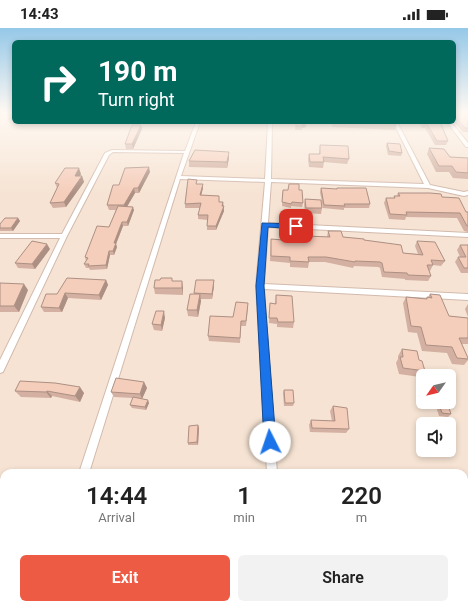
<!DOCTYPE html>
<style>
:root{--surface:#fff;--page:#f2f2f2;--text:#222;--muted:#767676;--accent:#ee5b44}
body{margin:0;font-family:Roboto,sans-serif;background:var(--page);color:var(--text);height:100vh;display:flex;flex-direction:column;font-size:15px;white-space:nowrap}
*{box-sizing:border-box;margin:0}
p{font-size:13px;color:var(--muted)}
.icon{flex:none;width:22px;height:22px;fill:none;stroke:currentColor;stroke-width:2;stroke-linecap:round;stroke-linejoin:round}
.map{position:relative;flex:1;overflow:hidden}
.sheet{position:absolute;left:0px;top:441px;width:468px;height:140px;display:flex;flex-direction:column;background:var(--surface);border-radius:12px 12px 0 0;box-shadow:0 2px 6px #0003}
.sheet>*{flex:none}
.banner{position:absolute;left:12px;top:12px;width:444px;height:84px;border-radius:6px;box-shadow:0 2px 6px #0003;background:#00695c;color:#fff;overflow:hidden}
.needle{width:26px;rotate:236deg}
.controls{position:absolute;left:416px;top:341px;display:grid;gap:8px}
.controls a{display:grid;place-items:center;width:40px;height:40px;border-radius:6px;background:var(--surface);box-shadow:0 2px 6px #0003;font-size:20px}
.pin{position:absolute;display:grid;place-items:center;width:34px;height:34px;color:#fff;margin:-17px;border-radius:8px;box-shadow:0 2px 6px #0006}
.me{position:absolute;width:44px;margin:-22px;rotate:356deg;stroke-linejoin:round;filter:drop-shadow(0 0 3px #0008)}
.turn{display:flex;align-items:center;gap:14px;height:84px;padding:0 20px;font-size:18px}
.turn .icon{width:52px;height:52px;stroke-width:2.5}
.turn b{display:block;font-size:28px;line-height:34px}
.eta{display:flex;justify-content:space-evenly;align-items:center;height:68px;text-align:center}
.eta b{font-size:24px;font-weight:600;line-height:28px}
.action{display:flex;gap:8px;margin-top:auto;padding:8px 20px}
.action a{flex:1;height:46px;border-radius:6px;background:var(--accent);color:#fff;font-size:16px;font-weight:600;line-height:46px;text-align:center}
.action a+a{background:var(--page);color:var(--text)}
.status{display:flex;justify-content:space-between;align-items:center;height:28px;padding:0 20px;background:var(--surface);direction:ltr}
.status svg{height:11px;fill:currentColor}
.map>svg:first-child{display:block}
.residential{fill:#f6e3d3;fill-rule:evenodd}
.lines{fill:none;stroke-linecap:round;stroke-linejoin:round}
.minor-casing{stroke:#d2baad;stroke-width:2}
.trunk-casing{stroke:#d9cfcc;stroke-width:2}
.minor{fill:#fff;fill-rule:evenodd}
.trunk{fill:#fdbe9a;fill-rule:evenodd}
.wall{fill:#d3b0a1}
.shaded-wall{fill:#ac9083}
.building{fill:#f5cdbb;stroke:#ac9083}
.route{fill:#1a73e8;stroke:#114b97}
</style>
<div class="status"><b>14:43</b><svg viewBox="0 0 49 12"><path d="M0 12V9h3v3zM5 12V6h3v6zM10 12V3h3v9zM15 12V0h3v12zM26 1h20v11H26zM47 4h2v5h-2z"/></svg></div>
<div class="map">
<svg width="468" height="581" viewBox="0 0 468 581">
<rect width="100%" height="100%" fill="#fef2e5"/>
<path class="residential" d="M0,85H14V94H454L468,85V581H0ZM423,348H449V374H423ZM423,396H449V422H423ZM4,445H464V577H4Z"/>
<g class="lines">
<defs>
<path id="minor" d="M196,94H200L181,148L265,151L268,94H272L271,151L424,156L393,94H397L430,157L464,164L468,163V167L464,168L428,160L271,154L268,195L468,205V209L268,199L264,256L468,266V272L264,261L277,445H267L256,258L265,154L180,151L89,445H79L184,125L113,124L109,127L67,208L3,344L0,345V332L60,210H0V206H62L105,125L112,122L185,123Z
M447,94H451L468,115V119H466Z
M412,577H426L427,581H413Z"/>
<path id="trunk" d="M0,469L4,470V488L0,487Z
M464,485L468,486V506L464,505Z"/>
</defs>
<use href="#minor" class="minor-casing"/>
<use href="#trunk" class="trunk-casing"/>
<use href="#minor" class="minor"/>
<use href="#trunk" class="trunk"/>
</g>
<path class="wall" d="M454,85H468V104H463L455,95L454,94Z
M240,94H260L259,95Z
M296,94H306V99L302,100V102H295Z
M329,94H396L397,96L395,102L332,99V95Z
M412,94H446V95H441L448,113L446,117H435L425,100H422L419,94Z
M141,97L142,101L133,121H126L125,116Z
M387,115L402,125L401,128L388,127L386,118Z
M320,117L349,131L347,136L324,134L323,140L309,139L308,131L309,126H319Z
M429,120L450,129L468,130V151L453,150L449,144H436L427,126Z
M229,130L227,140L189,139V133Z
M150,144L139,165H135L127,179L134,182L128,198H123L116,216L117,219L114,227H110L107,241L90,242L89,240H86L84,236L86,233L85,229L109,199L116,182H109L107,177L119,157Z
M81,146L80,148H82L84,154L66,179L53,180L50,175L57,160L55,155Z
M197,156L203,160L201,167L219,174L223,178L224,183L216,202H207V198L208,192L198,191V187L200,180H185V176Z
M321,160L336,161L337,160L370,176L369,180H344V182L323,180L320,164Z
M283,162H299L303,175L302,179L291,178V180L282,178Z
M398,165L442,169L466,184H468V204L464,203L457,190L406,189L405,192L389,191L384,175L386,170H394V168H397Z
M305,171L322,180L321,186L305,185L304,176Z
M18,190L20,193L13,203H0V196Z
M328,203L343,209L364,212L403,225L418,226L415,218L417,213L445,233L441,238L433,237L430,243L429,242L431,248L428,253L405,252V251L382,249L380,240L378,239L354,238L353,240L325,234H309L308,240L290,239V235L270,233L271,211L306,214L307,208L327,209Z
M460,217H468V245H461L455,234L458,229H460L457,222Z
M50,221L35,241L18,240L15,235Z
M106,252L108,257L101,272L68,270L62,284H44L41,279L57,266Z
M173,253L183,260V267L155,266L154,260Z
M0,255L28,262L19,284H0Z
M214,258L212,271H200L201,273L198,289L188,288L187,282L194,266V265Z
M430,266L449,288L468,290V316H462L468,330V332L464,337L452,336L447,325L422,323L417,305L408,304L403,275L406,269L426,271L427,269H428Z
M276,267L294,294L293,300L277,299V296L269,295L270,275L275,276Z
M468,276V289L465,281Z
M248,280L246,298H241L240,315L209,313L208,308L233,289Z
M165,290L162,303L154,302L152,296Z
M402,321L419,332L425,343L420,349L399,346L396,335L398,331V328Z
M20,353L84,365L80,374L52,368L51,370L21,369L15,363Z
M144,354L147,360L142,371L149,375L146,382L132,380L130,377L133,370L114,369L111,364Z
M284,362L294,375L293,378H284L283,365Z
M436,374H447L451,386L448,389L439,388L435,375Z
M333,378L349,401L346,405L310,404L309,397L311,392L332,393L330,383Z
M198,397L199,400L198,417H188V415Z
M464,550L468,551V567L464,566Z"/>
<path class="shaded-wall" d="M0,85H5L0,88Z
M306,95V99L302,100V96Z
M141,97L142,101L133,121L132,116Z
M229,124V130L227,140V134Z
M149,139L150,144L139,165L138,160Z
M79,140L81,146L77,154L75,148Z
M82,148L84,154L66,179L64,174Z
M203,156V160L200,172V167Z
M134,160L135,165L125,182L124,177Z
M223,174L224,183L216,202V198Z
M133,179L134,182L128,198L127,194Z
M18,190L20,193L13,203L11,200Z
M122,194L123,198L116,216L117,219L114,227L113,223L114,215Z
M47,216L50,221L35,241L32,236Z
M109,223L110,227L107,241L106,237Z
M106,252L108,257L101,272L99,267Z
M214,252V258L212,271V266Z
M182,253L183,260V267L182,260Z
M24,256L28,262L19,284L14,278Z
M65,265L68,270L62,284L59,280Z
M200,266L201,273L198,289L197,282Z
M164,283L165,290L162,303L161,297Z
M144,354L147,360L142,371L140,366Z
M80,359L84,365L80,374L75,368Z
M47,363L52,368L51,370L46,364Z
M148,372L149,375L146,382L145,379Z
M198,397L199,400L198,417L197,414Z"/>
<path class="building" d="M454,85H468V100H465L457,91L454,90Z
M296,94H306V95L302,96V98H296Z
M350,94H396L397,96Z
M422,94H440L448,113H437L427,96H423Z
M132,97H141L132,116H125Z
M387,115L400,116L402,125L389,123Z
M320,117L348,118L349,131L323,129L324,134H310L309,126H320Z
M429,120L444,121L450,129L468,130V145L456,144L452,138H439Z
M195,122L229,124L227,134L189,133Z
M149,139L138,160H134L124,177H107L113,157H119L125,140Z
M65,140H79L75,148H82L64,174L50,175L59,156L55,155Z
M188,151L197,152L196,156H203L200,167L219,168V174H223L222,178H224L216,198H207L208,187H198L201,175L185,176Z
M289,156H299V162H302L303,175L292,174L291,176L282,174L283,162H288Z
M321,160L337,161V160H366L370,176H344L345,178L324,177Z
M398,165H430L441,166L442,169L459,170L466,184H468V198H467L460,185L406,184L407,187L390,186L386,170H395L394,168H400Z
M305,171L321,172L322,180H306Z
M118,178L133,179L127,194H122L114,215H116L113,223H109L106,237L88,238L89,236H84L88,230L85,229L97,198L109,199Z
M5,190H18L11,200H0V196Z
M328,203H341L343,209L364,211V212L401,217L403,225L423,227L417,213L435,214L445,233L431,232L433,237H427L431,248L408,247L407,245L384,244L382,235L380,234L355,233V234L326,229H308L309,234L290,233V229L271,228V211L307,214V208L330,209Z
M32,213L47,216L32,236L15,235Z
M460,217H468V240H464L458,229H466Z
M67,250L106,252L99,267L65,265L59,280L41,279L46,266H57Z
M161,250H172V253H182V260H154L155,252H160Z
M196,252H214L212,266L194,265Z
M0,255L24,256L14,278H0Z
M190,266H200L197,282H187Z
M430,266L440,267L449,288L468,290V310H459L468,330V331L457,330L452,319L426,317L421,299L411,298L406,269L427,271V269L432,270Z
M276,267L292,268L294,294H278L277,290H269L270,275L276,276Z
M236,274L248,275L246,293H241L240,310L208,308L210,288L233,289Z
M156,283H164L161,297L152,296Z
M402,321L417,323L419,332L422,333L425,343L403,340L400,329H403Z
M116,350L144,354L140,366L111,364Z
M20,353L55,355L80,359L75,368L47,363L46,364L15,363Z
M284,362H293L294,375H285Z
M133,369L148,372L145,379L130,377Z
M438,374H447L451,386L442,385Z
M333,378L347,380L349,401L312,400L311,392L335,393Z
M198,397L197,414L188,415L189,398Z
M464,550L468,551V565L464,564Z"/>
<linearGradient id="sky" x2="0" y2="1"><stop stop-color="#95c8e8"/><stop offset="0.51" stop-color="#fff9f3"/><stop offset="1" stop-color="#fff9f3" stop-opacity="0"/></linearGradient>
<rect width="468" height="166" fill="url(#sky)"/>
<path class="route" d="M262,195L296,196L299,198L296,201L268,199L264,258L276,414L274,418L270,420L266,418L264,414L256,258Z"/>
</svg>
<div class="controls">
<a><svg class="needle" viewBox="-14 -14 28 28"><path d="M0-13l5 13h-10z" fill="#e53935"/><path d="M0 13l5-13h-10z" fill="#767676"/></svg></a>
<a><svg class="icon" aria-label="sound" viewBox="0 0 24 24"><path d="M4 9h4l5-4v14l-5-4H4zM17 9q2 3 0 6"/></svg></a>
</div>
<div class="pin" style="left:296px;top:198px;background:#d93025"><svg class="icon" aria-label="arrive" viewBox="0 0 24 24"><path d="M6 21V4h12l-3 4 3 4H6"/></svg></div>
<svg class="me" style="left:270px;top:414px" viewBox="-20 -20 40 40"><circle r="19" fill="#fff"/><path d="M0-13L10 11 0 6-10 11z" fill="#1a73e8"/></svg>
<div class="banner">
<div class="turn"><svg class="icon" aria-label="right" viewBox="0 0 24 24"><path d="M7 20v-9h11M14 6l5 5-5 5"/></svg><div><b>190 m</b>Turn right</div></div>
</div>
<section class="sheet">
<div class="eta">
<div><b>14:44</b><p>Arrival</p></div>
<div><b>1</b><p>min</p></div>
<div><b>220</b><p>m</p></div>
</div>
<div class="action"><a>Exit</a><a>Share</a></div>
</section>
</div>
